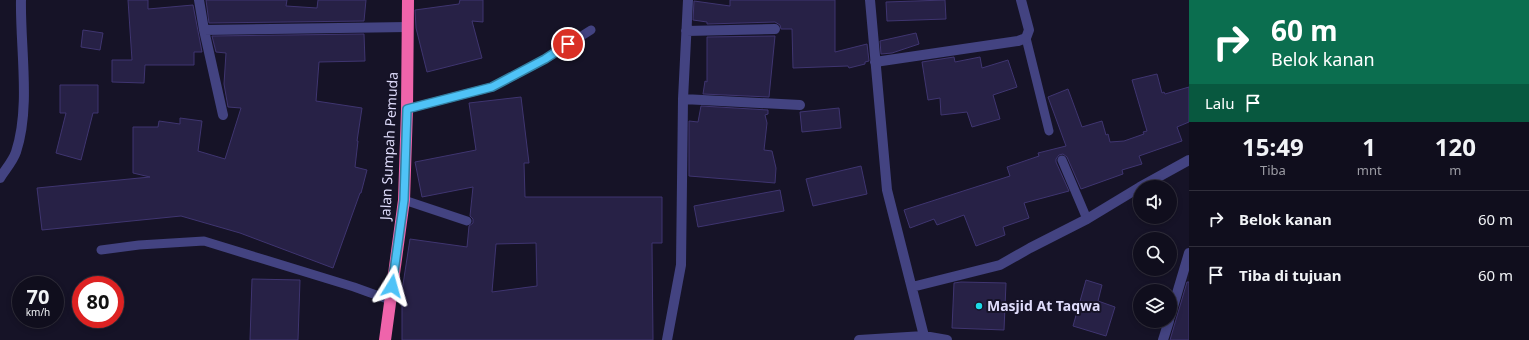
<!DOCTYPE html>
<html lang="id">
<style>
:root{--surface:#100e1d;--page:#191726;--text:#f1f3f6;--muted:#9c9ca4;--line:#302e3b}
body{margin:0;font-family:"Noto Sans",sans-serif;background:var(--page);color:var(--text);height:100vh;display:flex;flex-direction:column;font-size:15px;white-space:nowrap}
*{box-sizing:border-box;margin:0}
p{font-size:13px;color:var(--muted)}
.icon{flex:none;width:22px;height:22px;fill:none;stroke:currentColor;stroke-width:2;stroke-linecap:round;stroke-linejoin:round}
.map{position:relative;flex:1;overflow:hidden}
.details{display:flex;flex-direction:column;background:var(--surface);width:340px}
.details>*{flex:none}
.top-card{background:#0b6e4f;color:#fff;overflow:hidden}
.buttons{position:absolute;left:1133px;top:180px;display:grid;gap:8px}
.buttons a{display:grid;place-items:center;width:44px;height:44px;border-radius:50%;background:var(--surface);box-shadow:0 2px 6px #0003,0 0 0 1px var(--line);font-size:20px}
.speed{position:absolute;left:12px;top:276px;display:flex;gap:8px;font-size:20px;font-weight:700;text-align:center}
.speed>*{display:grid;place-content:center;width:52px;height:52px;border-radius:50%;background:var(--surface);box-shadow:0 2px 6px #0003,0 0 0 1px var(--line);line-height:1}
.speed small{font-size:10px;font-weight:400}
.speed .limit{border:6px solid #d22;background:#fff;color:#111}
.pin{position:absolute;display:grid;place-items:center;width:34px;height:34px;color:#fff;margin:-17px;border:2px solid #fff;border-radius:50%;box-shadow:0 1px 4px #0007}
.me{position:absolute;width:44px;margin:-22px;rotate:8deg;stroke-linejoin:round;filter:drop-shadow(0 0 3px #0008)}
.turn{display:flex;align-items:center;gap:14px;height:84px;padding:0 16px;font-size:18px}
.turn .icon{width:52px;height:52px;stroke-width:2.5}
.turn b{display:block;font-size:28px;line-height:34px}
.then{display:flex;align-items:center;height:38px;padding:0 16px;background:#0003;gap:8px;font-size:15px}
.eta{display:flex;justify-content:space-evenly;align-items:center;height:68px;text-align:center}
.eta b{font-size:24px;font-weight:700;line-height:28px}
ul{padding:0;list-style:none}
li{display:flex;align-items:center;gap:12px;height:56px;padding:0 16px;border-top:1px solid var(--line)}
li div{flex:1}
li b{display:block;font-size:15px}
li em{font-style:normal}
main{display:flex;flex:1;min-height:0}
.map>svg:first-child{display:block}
.building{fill:#272146;stroke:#3f3570;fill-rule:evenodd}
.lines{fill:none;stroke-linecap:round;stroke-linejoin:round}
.lane{stroke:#434381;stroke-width:9}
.street{stroke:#434381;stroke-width:10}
.highway{stroke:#ef64ab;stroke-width:12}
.route-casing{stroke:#337fa1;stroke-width:10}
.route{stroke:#4fc3f7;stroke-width:7}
.poi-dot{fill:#1cdae8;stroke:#161327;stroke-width:1.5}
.labels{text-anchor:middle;stroke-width:4;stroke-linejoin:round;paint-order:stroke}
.street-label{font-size:14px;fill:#dfdcfb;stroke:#161327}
.poi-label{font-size:14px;font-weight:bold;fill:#dfdcfb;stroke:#161327;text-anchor:start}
</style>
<main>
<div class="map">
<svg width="1189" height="340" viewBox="0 0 1189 340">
<rect width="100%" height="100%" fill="#161327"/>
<path class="building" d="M128,0H148V9L193,5L202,52H194V65H145L144,83L112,82V60H132Z
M206,0H287L286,6L317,8L318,0H366L364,21L209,23Z
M460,0H483V22L472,21L482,58L427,72L416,28L415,10L459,4Z
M730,0H835V52L867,44L869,61L865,62V64L849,68L848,66L793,68L792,29H781L780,25L775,22L707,24V22L693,20L694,1L730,6Z
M945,0L946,19L887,21L886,2Z
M83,30L103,33L100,50L81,47Z
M916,33L919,44L892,53L881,54L880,41Z
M364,34L365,61L319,62L316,101L362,108L357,141H358L355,167L367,170L361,193H360L333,268L240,233L181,216L42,230L37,188L150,177L133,173V127H158L159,121L180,124V118L202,121L198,151L225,159L241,108L228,107L224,84L226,53L216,52L212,36Z
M775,36L769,97L703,94L705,81L707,82V37Z
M954,57L955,62L980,57L982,68L1008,60L1017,87L993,95L1000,119L972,127L967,112L941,115L940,98L928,100L922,62Z
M1157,74L1162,93L1164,92L1165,94L1189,87V122L1177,127L1182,141L1139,156L1142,164L1122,170L1123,174L1081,189L1067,157L1063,154L1059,155L1056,159V162L1069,191L1024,203L1029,218L1003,227L1005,235L976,246L964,215L937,225L934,219L910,228L904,210L1010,176L1007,167L1039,156L1038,153L1066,146L1048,97L1068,89L1082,127L1102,121L1106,135L1108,134L1110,142L1124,141L1144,134L1143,132L1147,131L1132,80Z
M60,85H98V113H93L81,160L56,153L66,113H60Z
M521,97L529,163H524L525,197H662V243H652L653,340H402V305L400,304L410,239L467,247L469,226L473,223V219L470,216L473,187L422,197L415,162L476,150L469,103ZM536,243L537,286L492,292L496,244Z
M701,106L768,110V114L765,115L767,123L764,150L772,151L776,168L775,183L689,176V121L698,122Z
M839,108L841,128L802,132L800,112Z
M861,166L867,194L813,206L806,179Z
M780,190L784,211L698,227L694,206Z
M252,279L300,280L298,340H250Z
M1086,280L1102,285L1098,301L1115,307L1106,336L1073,326Z
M961,282L1006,283L1004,330L952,328L954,283Z
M1187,282H1189V340H1170Z"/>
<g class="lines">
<path class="lane" d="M1026,38L1049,131
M407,109L492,87L545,59L591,30
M1062,160L1087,219
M404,200L467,221
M101,250L139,245L204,241L354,287L390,300"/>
<path class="street" d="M199,0L204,30L223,115
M870,0L887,190L925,340
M204,30L408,27
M686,31L775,29
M875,62L1018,41L1026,38L1029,30L1021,0
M683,99L800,105
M0,178C5,170 13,161 16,152C31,107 20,47 21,0
M1140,187L1189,160
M912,287L1000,265L1030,248L1087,219L1140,187
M1170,317L1189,253
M667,340L681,265L683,99L688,0
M859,340L924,336L947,340
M1163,340L1169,321"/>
<path class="highway" d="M385,340L404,200L407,109L408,0"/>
</g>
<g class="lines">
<defs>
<path id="route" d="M392,286L404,200L407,109L492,87L545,59L568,44"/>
</defs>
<use href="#route" class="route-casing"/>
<use href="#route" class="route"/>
</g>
<circle class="poi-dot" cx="979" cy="306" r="4"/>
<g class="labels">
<g class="street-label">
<text transform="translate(389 146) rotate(-87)" y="5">Jalan Sumpah Pemuda</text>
</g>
<g class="poi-label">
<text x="987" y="311">Masjid At Taqwa</text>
</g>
</g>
</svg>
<div class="buttons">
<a><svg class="icon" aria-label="sound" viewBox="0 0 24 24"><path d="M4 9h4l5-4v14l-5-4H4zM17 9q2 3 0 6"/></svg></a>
<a><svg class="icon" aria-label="search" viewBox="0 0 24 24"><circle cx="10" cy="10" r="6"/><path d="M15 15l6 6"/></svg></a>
<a><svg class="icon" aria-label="layers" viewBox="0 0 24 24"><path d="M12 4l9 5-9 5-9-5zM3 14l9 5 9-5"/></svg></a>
</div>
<div class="speed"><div>70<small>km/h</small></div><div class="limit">80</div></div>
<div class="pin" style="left:568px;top:44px;background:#d93025"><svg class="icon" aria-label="arrive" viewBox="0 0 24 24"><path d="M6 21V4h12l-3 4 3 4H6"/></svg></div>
<svg class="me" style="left:392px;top:286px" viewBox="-20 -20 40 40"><path d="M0-17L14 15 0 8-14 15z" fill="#4fc3f7" stroke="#fff" stroke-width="4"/></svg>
</div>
<section class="details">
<div class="top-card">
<div class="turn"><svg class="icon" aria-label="right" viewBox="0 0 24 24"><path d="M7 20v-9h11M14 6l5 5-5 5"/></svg><div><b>60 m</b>Belok kanan</div></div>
<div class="then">Lalu<svg class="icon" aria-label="arrive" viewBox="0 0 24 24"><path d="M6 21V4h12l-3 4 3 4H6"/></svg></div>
</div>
<div class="eta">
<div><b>15:49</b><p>Tiba</p></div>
<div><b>1</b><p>mnt</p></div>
<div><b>120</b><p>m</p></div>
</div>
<ul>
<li><svg class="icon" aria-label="right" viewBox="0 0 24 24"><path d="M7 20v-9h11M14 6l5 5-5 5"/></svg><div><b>Belok kanan</b></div><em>60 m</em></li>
<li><svg class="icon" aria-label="arrive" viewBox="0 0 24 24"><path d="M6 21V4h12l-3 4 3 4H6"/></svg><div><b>Tiba di tujuan</b></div><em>60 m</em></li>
</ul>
</section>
</main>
